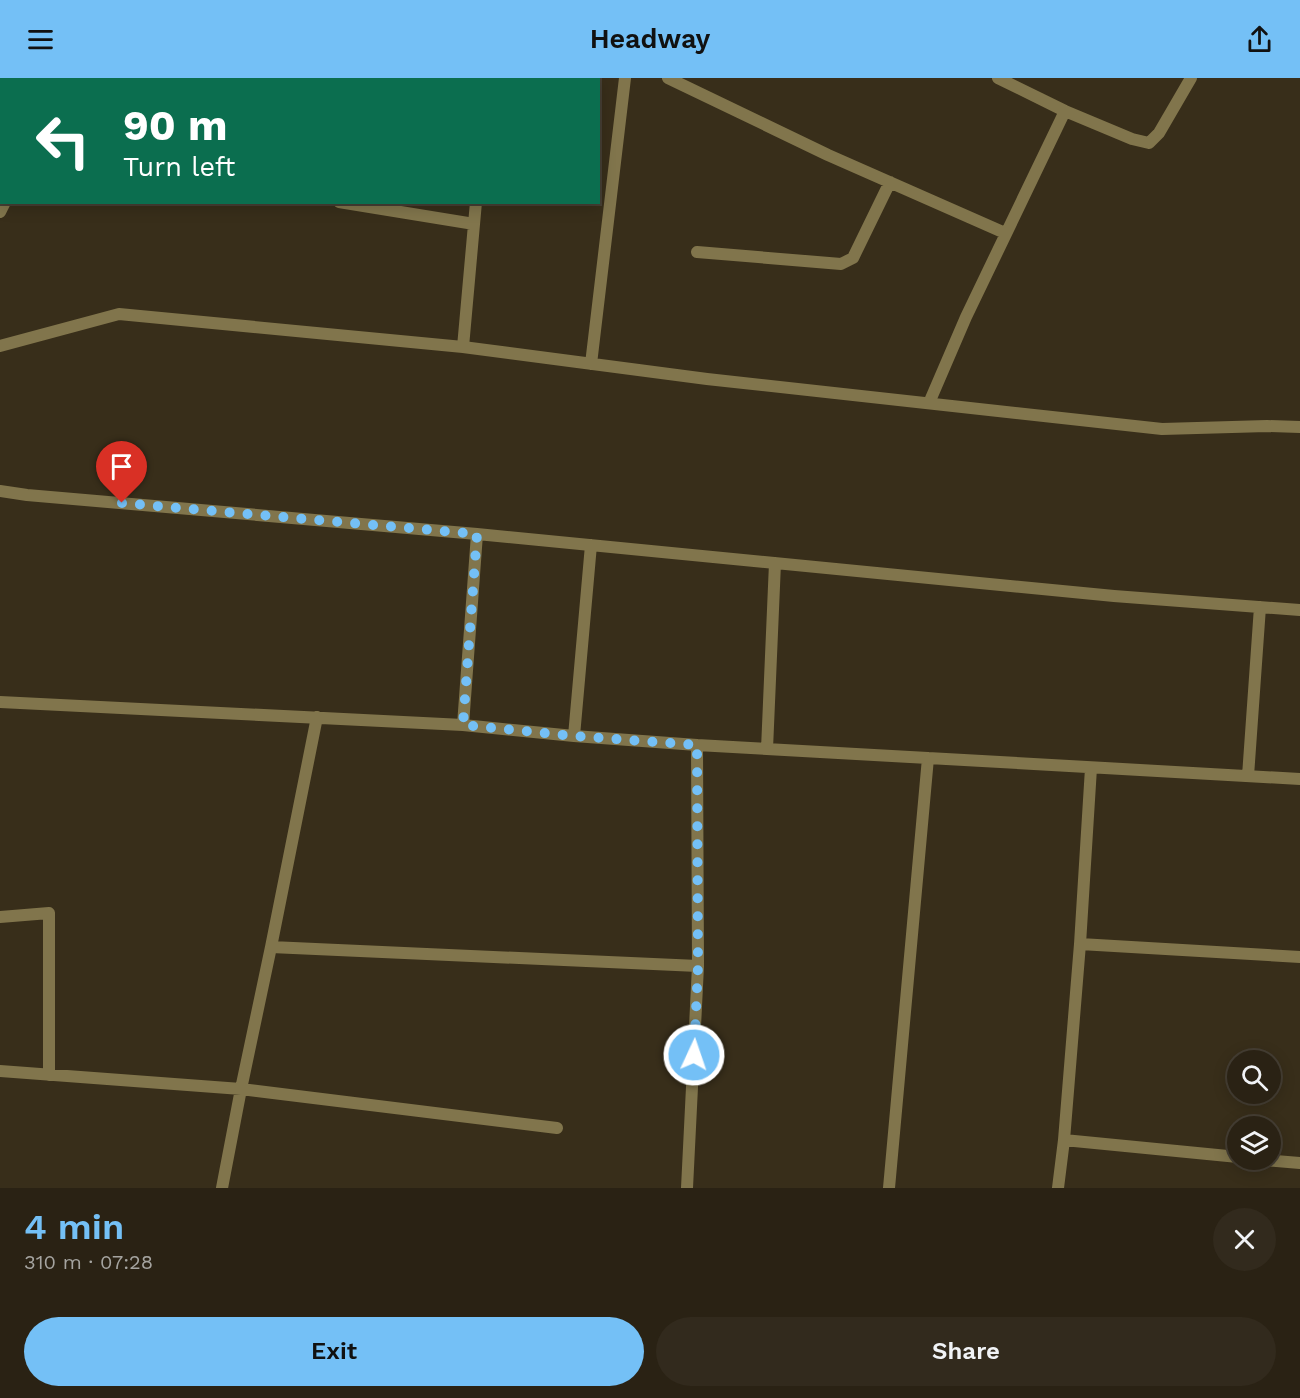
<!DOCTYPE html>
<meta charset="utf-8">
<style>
:root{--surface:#2a2214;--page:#322a1d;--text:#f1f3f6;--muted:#a5a4a0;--line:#463f34;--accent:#74c0f6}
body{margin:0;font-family:"Work Sans",sans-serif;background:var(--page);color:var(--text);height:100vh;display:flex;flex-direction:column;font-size:22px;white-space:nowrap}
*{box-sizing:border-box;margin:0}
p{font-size:20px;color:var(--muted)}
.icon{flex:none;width:33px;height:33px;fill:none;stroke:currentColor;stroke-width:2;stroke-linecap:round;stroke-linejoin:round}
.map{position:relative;height:1110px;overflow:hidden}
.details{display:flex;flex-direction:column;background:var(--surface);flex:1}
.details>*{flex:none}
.hud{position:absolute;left:0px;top:0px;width:600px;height:126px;box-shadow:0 3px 15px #0003,0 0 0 2px var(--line);background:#0b6e4f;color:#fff;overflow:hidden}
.fabs{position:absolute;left:1227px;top:972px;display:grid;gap:12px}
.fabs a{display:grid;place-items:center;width:54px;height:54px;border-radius:50%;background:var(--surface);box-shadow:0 3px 15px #0003,0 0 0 2px var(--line);font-size:30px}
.pin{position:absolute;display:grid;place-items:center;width:51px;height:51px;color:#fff;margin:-62px -26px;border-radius:50% 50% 50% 0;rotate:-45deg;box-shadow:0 0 6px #0007}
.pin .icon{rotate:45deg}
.me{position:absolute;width:66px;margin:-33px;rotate:3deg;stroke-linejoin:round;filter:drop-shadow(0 0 4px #0008)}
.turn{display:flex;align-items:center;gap:21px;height:126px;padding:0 24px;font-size:27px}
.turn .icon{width:78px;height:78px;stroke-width:2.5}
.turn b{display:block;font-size:42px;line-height:51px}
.round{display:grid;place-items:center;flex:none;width:63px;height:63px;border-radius:32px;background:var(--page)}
.summary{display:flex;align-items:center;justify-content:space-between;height:102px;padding:0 24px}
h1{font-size:36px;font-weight:600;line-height:45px;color:var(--accent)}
.action{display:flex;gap:12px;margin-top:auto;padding:12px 24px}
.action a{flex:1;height:69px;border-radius:36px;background:var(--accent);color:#111;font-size:24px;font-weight:600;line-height:69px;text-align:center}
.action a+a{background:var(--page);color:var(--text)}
header{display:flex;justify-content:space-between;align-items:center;height:78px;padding:0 24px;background:var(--accent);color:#111;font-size:27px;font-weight:600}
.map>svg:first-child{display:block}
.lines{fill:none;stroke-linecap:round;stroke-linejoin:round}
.street{stroke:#81754c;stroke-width:12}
.route{stroke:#74c0f6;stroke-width:10;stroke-dasharray:0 18}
</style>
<header><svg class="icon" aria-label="menu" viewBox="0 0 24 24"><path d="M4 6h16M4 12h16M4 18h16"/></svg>Headway<svg class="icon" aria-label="share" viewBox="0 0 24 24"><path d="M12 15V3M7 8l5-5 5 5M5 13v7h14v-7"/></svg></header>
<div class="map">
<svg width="1300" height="1110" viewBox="0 0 1300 1110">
<rect width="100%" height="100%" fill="#382e1a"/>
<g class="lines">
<path class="street" d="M413,0L420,2
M668,0L828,77L1005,155
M998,0L1065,33L1132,61L1149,65L1159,55L1191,0
M137,2L138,0
M491,2L492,0
M339,124L474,146
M0,134L5,124
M697,174L841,186L853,180L890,104
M0,268L119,236L463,269L707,301L1162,351L1267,348L1300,349
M463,269L476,124
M591,286L625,0
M929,325L966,239L1065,33
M0,413L27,417L477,456L1114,518L1300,532
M0,624L463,647L574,658L697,667
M463,647L477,456
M574,658L591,467
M767,671L775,485
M1248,698L1260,529
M0,839L49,835V997
M1080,866L1091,690
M271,869L698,888L697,667L1300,701
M0,993L241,1011L557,1050
M1238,1079L1064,1062L1080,866L1300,879
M1264,1082L1300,1085
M222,1110L241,1011L271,869L317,639
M687,1110L698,888
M889,1110L928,680
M1058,1110L1064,1062"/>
</g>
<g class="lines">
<path class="route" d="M122,425L477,456L463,647L574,658L697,667L698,888L694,977"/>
</g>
</svg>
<div class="fabs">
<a><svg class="icon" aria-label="search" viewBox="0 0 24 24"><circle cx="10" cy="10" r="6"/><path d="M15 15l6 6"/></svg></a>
<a><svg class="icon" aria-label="layers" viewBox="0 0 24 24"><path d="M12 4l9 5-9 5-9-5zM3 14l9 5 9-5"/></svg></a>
</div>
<div class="pin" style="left:122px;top:425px;background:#d93025"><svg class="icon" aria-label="arrive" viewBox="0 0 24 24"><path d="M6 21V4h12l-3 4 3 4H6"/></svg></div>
<svg class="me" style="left:694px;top:977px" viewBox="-20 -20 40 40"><circle r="17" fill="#74c0f6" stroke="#fff" stroke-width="3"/><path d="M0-11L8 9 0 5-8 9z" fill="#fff"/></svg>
<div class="hud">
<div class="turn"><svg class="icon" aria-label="left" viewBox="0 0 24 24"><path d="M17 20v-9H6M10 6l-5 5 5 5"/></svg><div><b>90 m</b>Turn left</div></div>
</div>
</div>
<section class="details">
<div class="summary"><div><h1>4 min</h1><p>310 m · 07:28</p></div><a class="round"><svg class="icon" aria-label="close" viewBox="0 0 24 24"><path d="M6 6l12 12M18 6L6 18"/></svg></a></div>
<div class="action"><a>Exit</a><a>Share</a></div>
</section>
